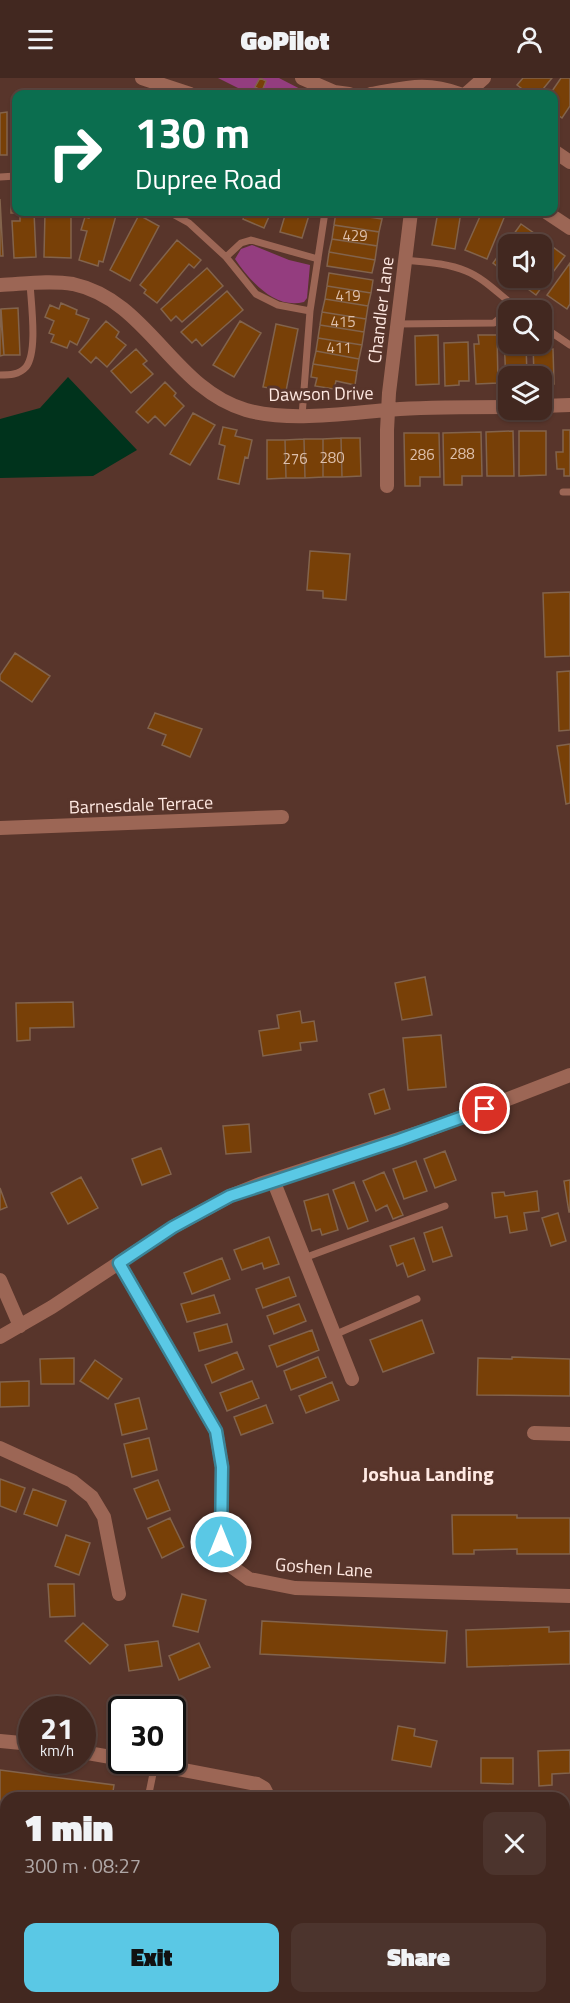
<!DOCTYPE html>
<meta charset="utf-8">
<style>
:root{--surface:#422820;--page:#4c342d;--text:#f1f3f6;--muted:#aea6a5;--line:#5a443e;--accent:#5ac8e5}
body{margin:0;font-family:"Titillium Web",sans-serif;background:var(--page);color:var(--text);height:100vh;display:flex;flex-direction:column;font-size:22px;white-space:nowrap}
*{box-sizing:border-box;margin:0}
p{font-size:20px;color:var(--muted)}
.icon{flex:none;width:33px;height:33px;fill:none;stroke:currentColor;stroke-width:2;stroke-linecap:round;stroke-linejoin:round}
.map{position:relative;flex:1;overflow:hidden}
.sheet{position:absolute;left:0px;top:1714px;width:570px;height:212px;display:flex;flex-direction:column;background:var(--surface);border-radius:18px 18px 0 0;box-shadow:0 2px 4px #0004,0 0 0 2px var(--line)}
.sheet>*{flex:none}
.guide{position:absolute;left:12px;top:12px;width:546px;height:126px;border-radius:12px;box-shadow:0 2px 4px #0004,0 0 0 2px var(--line);background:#0b6e4f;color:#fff;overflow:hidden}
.tools{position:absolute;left:498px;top:156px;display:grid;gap:12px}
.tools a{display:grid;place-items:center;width:54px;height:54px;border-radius:12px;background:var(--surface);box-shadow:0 2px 4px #0004,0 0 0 2px var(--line);font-size:30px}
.speed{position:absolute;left:18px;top:1618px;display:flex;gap:12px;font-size:30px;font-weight:700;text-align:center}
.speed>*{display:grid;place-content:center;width:78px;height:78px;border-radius:50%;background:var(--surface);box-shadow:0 2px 4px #0004,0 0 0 2px var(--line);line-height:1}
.speed small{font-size:15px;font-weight:400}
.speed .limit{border:3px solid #111;border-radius:9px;background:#fff;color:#111}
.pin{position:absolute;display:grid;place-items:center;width:51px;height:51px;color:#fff;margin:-26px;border:3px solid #fff;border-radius:50%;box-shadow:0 2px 6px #0007}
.me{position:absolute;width:66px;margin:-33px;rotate:0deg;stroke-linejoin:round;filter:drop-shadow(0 0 4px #0008)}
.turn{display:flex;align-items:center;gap:21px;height:126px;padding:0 24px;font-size:27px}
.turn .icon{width:78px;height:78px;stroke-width:2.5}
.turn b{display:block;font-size:42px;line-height:51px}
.round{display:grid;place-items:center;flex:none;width:63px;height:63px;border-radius:12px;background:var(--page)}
.headline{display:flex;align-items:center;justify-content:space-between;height:102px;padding:0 24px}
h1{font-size:36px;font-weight:800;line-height:45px}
.primary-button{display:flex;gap:12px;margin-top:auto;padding:12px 24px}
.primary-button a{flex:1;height:69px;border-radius:12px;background:var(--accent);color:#111;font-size:24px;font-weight:800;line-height:69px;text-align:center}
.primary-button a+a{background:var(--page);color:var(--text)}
header{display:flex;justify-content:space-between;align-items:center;height:78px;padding:0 24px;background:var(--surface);font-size:27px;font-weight:800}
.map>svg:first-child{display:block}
.green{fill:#943d7f}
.water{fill:#00331c}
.building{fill:#784007;stroke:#82634c;stroke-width:1.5}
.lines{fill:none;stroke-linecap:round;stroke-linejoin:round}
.lane{stroke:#9c6655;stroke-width:7}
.street{stroke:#9c6655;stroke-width:14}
.route-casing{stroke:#3a8295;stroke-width:15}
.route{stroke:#5ac8e5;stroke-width:10}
.labels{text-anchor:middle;stroke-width:6;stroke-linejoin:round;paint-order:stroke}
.number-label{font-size:15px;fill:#ddbfab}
.street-label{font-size:18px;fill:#ffe9e2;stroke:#58352b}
.neighbourhood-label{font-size:20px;font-weight:bold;fill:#ffe9e2;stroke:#58352b}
</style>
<header><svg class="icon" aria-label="menu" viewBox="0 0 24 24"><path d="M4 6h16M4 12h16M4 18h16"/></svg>GoPilot<svg class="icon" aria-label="person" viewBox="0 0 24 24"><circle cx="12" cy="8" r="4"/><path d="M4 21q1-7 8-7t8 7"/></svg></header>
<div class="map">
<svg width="570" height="1925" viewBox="0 0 570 1925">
<rect width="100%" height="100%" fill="#58352b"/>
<path class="green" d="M218,0H279L310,16H250Z
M252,167L289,182L310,187L307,220L304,224C275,232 250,203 235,181L241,171Z"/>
<path class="water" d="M68,299L137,372L93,398L0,400V341L40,330Z"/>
<path class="building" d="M260,0L266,3L262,13L255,9Z
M523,0H552L539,16H529L517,7Z
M561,0H570V28L562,40L554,34V16H550Z
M7,34V77H0V35Z
M14,34H16V76H14Z
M11,118H16V134H34L36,179L14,180L12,143H20V135H11Z
M0,121L3,178H0Z
M45,134H71V180L44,179Z
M91,134H117L103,184L99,183L98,188L79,182L87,153L81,152L85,139L89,140Z
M246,134H271L264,150L243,141Z
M286,134H310L302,160L280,154Z
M336,134H383L382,141Z
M336,134L382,141L379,154L334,147Z
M438,134H461L455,171L432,167Z
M482,134L506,135L487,181L465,172Z
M139,137L159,148L130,203L110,192Z
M521,146L541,160L536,166H508V197L493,185Z
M334,147L379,154L377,168L332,161Z
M332,161L377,168L375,182L329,174Z
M177,162L201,182L194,190L189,186L157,225L144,215L146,212L140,207Z
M546,164L565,178L536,217L517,203L520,200H542V170Z
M329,174L375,182L372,195L327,188Z
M570,185V226L567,231L547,217Z
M207,190L223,208L182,244L176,238L171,243L161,231Z
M329,195L373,202L371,215L327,208Z
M327,208L371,215L368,228L325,221Z
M227,213L243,232L202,268L196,261L192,265L181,254Z
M325,221L368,228L366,241L322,234Z
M61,225L77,232L76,236L89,241L77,267L70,263L67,270L51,264L54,257L49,255L54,243L45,239L50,227L59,231Z
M18,230L20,277H4L1,231Z
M0,231L4,277L0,278Z
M322,234L366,241L364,254L320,247Z
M106,243L119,254L116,259L126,267L107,289L96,279L91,285L79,274Z
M240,243L261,255L234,299L213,287Z
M276,246L298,251L286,313L263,309Z
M320,247L364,254L362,267L318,260Z
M438,257L439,306L416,307L415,258Z
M478,257H497L498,305L476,306L474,266H479Z
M504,259H508V266H526L527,298H508V304H506Z
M318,260L362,267L359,281L316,273Z
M468,264L469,303H459V307L445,308L444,265Z
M542,264H544V271H553L554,306H542V298H534L533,266H542Z
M136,271L147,283L143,286L153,296L131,315L111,293Z
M316,273L359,281L357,293L313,286Z
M313,286L357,293L355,307L336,303L334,311L315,308L317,300L311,299Z
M165,304L176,315L174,318L184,328L165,348L155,338L148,345L136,334Z
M193,335L215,347L190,387L170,376Z
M223,349L237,352L235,358L252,362L248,380L245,379L239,406L218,401L225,368L219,366Z
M563,352H570V398H564V391H557L556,374H563Z
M513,353L514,398H487L486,354Z
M519,353H546V397L519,398Z
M481,354L482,398H462V407H444L443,355Z
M404,355H439L440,399H420V408H405Z
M341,360H360L361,398L342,399Z
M341,360L342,399H323V361Z
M304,361H323V399L305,400Z
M304,361L305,400H286L285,362Z
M267,362H285L286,400L267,401Z
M310,473L350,476L346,522L323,520V513L307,512Z
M570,514V578L545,579L543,515Z
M15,575L50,598L32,624L0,602V597Z
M570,593V652L559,653L557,594Z
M155,635L202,651L190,679L162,667L166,657L148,650Z
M570,666V725L566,726L557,668Z
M425,899L432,937L402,942L395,905Z
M73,924L74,949L30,950V962L17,963L16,925Z
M300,933L302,945L314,943L317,963L300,965L301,972L263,978L259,953L279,950L277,937Z
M441,957L446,1009L408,1012L403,960Z
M384,1011L390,1031L375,1036L369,1016Z
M249,1046L251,1074L226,1076L223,1048Z
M161,1070L171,1096L142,1107L132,1081Z
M445,1073L456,1102L435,1110L424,1081Z
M416,1083L427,1113L404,1121L393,1091Z
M384,1094L403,1137L393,1141L387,1127L376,1133L363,1103Z
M81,1099L98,1130L68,1146L51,1115Z
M570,1102V1134H569L564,1103Z
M354,1104L368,1143L348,1151L333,1112Z
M0,1110L7,1129L0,1132Z
M537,1113L539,1133L524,1135L527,1152L510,1155L507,1138L495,1140L492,1115L504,1114L505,1118Z
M328,1116L338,1152L322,1157L320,1151L312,1153L304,1123Z
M558,1135L566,1163L551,1168L542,1140Z
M442,1149L452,1178L433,1184L424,1155Z
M269,1159L279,1186L264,1191L262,1185L242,1192L234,1172Z
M414,1160L425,1192L408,1199L403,1185L397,1188L390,1168Z
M222,1180L230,1201L192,1216L184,1195Z
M289,1199L296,1218L263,1230L256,1211Z
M214,1217L220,1235L187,1244L181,1226Z
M299,1226L306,1243L274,1256L267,1238Z
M422,1242L434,1275L383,1294L370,1262Z
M227,1246L232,1264L199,1273L194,1255Z
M312,1252L319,1272L277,1289L269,1268Z
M237,1274L244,1291L212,1305L205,1287Z
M318,1279L326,1299L291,1312L284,1293Z
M512,1279L570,1281V1318L477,1317L478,1280L512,1281Z
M74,1280V1306H41L40,1281Z
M95,1282L122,1301L108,1321L80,1303Z
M29,1303V1328L0,1329V1304Z
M252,1303L259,1320L227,1333L220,1315Z
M332,1304L339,1322L306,1335L299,1318Z
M139,1320L147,1351L122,1357L115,1326Z
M266,1327L273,1345L241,1357L234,1339Z
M149,1360L157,1392L132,1399L124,1366Z
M0,1401L25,1410L16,1434L0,1428Z
M158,1402L170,1432L147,1441L134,1411Z
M33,1411L66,1423L57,1448L24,1436Z
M452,1437H517V1440H570V1476H517V1471L474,1472V1476H453Z
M170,1440L184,1469L162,1480L148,1450Z
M66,1457L90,1465L79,1497L55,1488Z
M48,1506H74L75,1538L50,1539Z
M182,1516L206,1522L198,1554L173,1548Z
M262,1543L447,1553L445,1585L260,1576Z
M83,1545L108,1567L90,1586L65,1563Z
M549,1549V1554L570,1553V1586L467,1589L466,1552Z
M158,1563L162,1588L129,1593L125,1567Z
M199,1565L210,1589L179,1602L169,1578Z
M398,1648L415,1651L414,1658L437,1663L431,1689L392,1682Z
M570,1672V1695L552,1696V1707L539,1708L538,1673Z
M481,1680H513V1706L481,1705Z
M0,1692L114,1707L112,1720H6V1743L0,1742Z
M0,1860L6,1861V1910L0,1909Z
M80,1920H116L115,1925Z
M150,1920H199L198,1925H149Z
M468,1920H491L490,1925Z"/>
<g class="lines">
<path class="lane" d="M0,99L16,98
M169,134L189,145L226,179L256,216L278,227L310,233
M226,179L241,165L251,162L318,181
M405,182C424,184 447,185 466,193C486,201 502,220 520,232
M396,246L494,245L500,240L510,225
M542,248L570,267
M0,297C9,297 19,297 26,289C38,274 31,225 30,205
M302,338L310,233L325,134
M563,414H570
M304,1180L445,1128
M334,1257L417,1221
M148,1720L155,1686"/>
<path class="street" d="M142,0L190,16
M302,0L334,14L349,16
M371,16C406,10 425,3 460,16
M466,16L484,0
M554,73L570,84
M546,134L570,150
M0,207C23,206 49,202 73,206C148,222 173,311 246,332C292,345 352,334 400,331C436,329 472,329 508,329
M542,328L570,327
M387,408V352L389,315L411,134
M0,750L282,739
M273,1102L352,1301
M119,1185L216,1353L222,1389L221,1464L228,1486L249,1501L295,1510L570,1518
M0,1202L20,1248
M0,1259L52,1229L173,1149L230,1118L260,1106L433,1050L570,997
M534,1355L570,1356
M0,1370L72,1403L92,1419L104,1439L119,1516
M0,1663L32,1666
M82,1674L122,1681
M136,1683L257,1706L264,1710L269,1720
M564,1771L570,1772
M229,1925L230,1920
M532,1925L533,1920"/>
</g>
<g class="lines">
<defs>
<path id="route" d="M221,1464L222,1389L216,1353L119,1185L173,1149L230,1118L399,1062L485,1031"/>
</defs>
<use href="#route" class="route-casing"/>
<use href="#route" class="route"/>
</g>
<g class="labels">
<g class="number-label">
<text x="355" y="163">429</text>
<text x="348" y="223">419</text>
<text x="343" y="249">415</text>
<text x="339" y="275">411</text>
<text x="462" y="381">288</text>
<text x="422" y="382">286</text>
<text x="332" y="385">280</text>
<text x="295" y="386">276</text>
</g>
<g class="street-label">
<text transform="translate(381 232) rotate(-83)" y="6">Chandler Lane</text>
<text transform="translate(321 316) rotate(-1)" y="6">Dawson Drive</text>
<text transform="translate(141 727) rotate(-2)" y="6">Barnesdale Terrace</text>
<text transform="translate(324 1490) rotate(4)" y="6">Goshen Lane</text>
</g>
<g class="neighbourhood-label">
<text x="428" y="1403">Joshua Landing</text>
</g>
</g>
</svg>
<div class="tools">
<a><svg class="icon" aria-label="sound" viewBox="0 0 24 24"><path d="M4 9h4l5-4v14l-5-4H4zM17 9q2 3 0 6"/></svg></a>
<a><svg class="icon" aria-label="search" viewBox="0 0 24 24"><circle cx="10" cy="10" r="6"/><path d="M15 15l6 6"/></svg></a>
<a><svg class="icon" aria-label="layers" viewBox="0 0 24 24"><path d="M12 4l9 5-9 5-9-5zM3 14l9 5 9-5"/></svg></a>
</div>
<div class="speed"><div>21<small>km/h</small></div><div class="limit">30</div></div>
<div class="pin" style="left:485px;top:1031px;background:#d93025"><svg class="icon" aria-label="arrive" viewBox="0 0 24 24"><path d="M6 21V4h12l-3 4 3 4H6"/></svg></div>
<svg class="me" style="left:221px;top:1464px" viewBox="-20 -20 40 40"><circle r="17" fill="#5ac8e5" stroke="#fff" stroke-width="3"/><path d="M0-11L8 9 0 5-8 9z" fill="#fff"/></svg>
<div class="guide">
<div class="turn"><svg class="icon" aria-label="right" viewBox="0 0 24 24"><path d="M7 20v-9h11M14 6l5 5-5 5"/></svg><div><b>130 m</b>Dupree Road</div></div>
</div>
<section class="sheet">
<div class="headline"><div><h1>1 min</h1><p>300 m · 08:27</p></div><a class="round"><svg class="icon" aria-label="close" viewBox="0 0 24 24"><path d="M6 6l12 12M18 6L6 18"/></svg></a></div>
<div class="primary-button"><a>Exit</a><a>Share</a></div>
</section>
</div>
